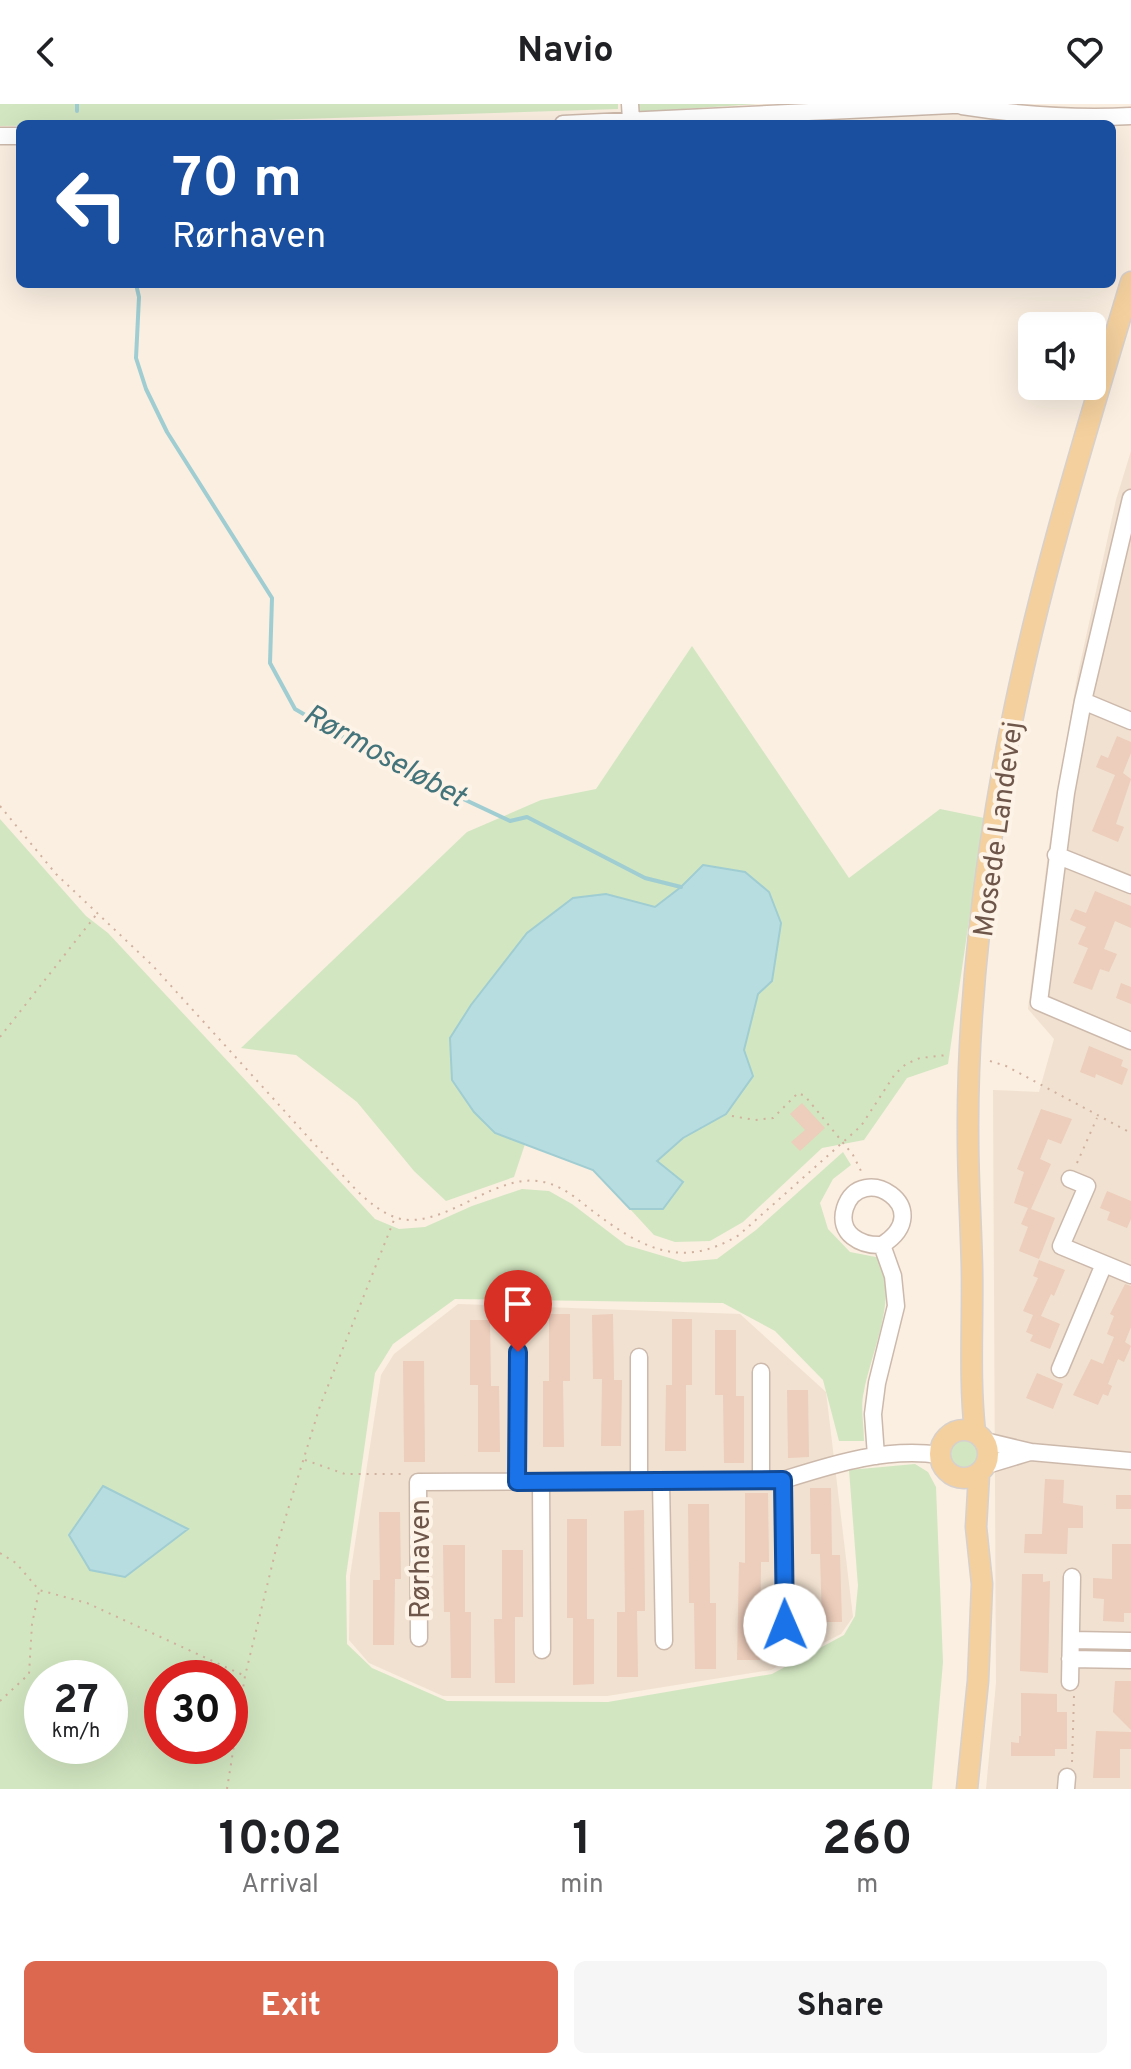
<!DOCTYPE html>
<meta charset="utf-8">
<style>
:root{--surface:#fff;--page:#f6f6f6;--text:#202124;--muted:#757577;--accent:#db684f}
body{margin:0;font-family:Overpass,sans-serif;background:var(--page);color:var(--text);height:100vh;display:flex;flex-direction:column;font-size:30px;white-space:nowrap}
*{box-sizing:border-box;margin:0}
p{font-size:26px;color:var(--muted)}
.icon{flex:none;width:44px;height:44px;fill:none;stroke:currentColor;stroke-width:2;stroke-linecap:round;stroke-linejoin:round}
.map{position:relative;height:1685px;overflow:hidden}
.drawer{display:flex;flex-direction:column;background:var(--surface);flex:1}
.drawer>*{flex:none}
.guide{position:absolute;left:16px;top:16px;width:1100px;height:168px;border-radius:12px;box-shadow:0 8px 32px #0002;background:#1a4fa0;color:#fff;overflow:hidden}
.tools{position:absolute;left:1018px;top:208px;display:grid;gap:16px}
.tools a{display:grid;place-items:center;width:88px;height:88px;border-radius:12px;background:var(--surface);box-shadow:0 8px 32px #0002;font-size:40px}
.speed{position:absolute;left:24px;top:1556px;display:flex;gap:16px;font-size:40px;font-weight:700;text-align:center}
.speed>*{display:grid;place-content:center;width:104px;height:104px;border-radius:50%;background:var(--surface);box-shadow:0 8px 32px #0002;line-height:1}
.speed small{font-size:20px;font-weight:400}
.speed .limit{border:12px solid #d22;background:#fff;color:#111}
.pin{position:absolute;display:grid;place-items:center;width:68px;height:68px;color:#fff;margin:-82px -34px;border-radius:50% 50% 50% 0;rotate:-45deg;box-shadow:0 0 8px #0007}
.pin .icon{rotate:45deg}
.me{position:absolute;width:88px;margin:-44px;rotate:359deg;stroke-linejoin:round;filter:drop-shadow(0 0 6px #0008)}
.turn{display:flex;align-items:center;gap:28px;height:168px;padding:0 24px;font-size:36px}
.turn .icon{width:104px;height:104px;stroke-width:2.5}
.turn b{display:block;font-size:56px;line-height:68px}
.eta{display:flex;justify-content:space-evenly;align-items:center;height:136px;text-align:center}
.eta b{font-size:48px;font-weight:700;line-height:56px}
.action{display:flex;gap:16px;margin-top:auto;padding:16px 24px}
.action a{flex:1;height:92px;border-radius:12px;background:var(--accent);color:#fff;font-size:32px;font-weight:700;line-height:92px;text-align:center}
.action a+a{background:var(--page);color:var(--text)}
header{display:flex;justify-content:space-between;align-items:center;height:104px;padding:0 24px;background:var(--surface);font-size:36px;font-weight:700}
.map>svg:first-child{display:block}
.residential{fill:#f1e1d0}
.green{fill:#d2e6c1;fill-rule:evenodd}
.water{fill:#b8dde1;stroke:#9fcdd2;stroke-width:2}
.lines{fill:none;stroke-linecap:round;stroke-linejoin:round}
.stream{stroke:#9fcdd2;stroke-width:4}
.building{fill:#edcdbb}
.minor-casing{stroke:#ccb9ac;stroke-width:19}
.major-casing{stroke:#d7d0cc;stroke-width:23}
.path{stroke:#d1b09f;stroke-width:2;stroke-dasharray:2 6;stroke-linecap:butt}
.minor{stroke:#fff;stroke-width:16}
.major{stroke:#f4d09e;stroke-width:20}
.route-casing{stroke:#114b97;stroke-width:20}
.route{stroke:#1a73e8;stroke-width:14}
.labels{text-anchor:middle;stroke-width:8;stroke-linejoin:round;paint-order:stroke}
.street-label{font-size:28px;fill:#6f564a;stroke:#fdf3e7}
.water-label{font-size:30px;font-style:italic;fill:#43737b;stroke:#fdf3e7}
</style>
<header><svg class="icon" aria-label="back" viewBox="0 0 24 24"><path d="M15 5l-7 7 7 7"/></svg>Navio<svg class="icon" aria-label="heart" viewBox="0 0 24 24"><path d="M12 20l-8-8c-3-5 5-10 8-4 3-6 11-1 8 4z"/></svg></header>
<div class="map">
<svg width="1131" height="1685" viewBox="0 0 1131 1685">
<rect width="100%" height="100%" fill="#faefe1"/>
<path class="residential" d="M1131,347V1685H986L996,1579L993,986L1039,988L1054,935L1028,905L1049,742L1077,574L1116,396Z
M458,1200L740,1210L826,1288L853,1513L841,1530L771,1566L607,1592H443L369,1559L349,1536L350,1472L381,1271L394,1250Z"/>
<path class="green" d="M0,0H618V5L147,20L0,22Z
M639,0H757L639,8Z
M692,542L849,774L940,705L984,714L948,960L907,974L864,1036L822,1044L743,1118L710,1137L675,1138L654,1131L630,1105L663,1104L657,1057L683,1034L726,1010L758,889L703,761L681,783L655,803L606,790L527,829L471,901L450,935L452,976L474,1008L495,1029L525,1040L514,1073L446,1097L414,1067L357,998L296,951L241,944L467,728L541,696L596,685Z
M0,715L86,812L108,829L375,1115L399,1125L425,1123L472,1102L522,1085L549,1087L572,1100L626,1141L683,1158L717,1155L756,1126L843,1048L851,1061L833,1075L820,1099L828,1125L850,1148L881,1154C896,1199 873,1243 864,1287C860,1302 864,1321 864,1337H839L823,1276L775,1227L723,1199L455,1195L393,1240L375,1269L346,1472L347,1540L372,1564L447,1597L608,1598L772,1570L844,1531L855,1512L858,1482L849,1366L915,1360L928,1368L936,1383L943,1558L932,1685H0ZM42,1574H110V1642H42ZM162,1574H230V1642H162Z
M950 1350a16 16 0 1 1 32 0a16 16 0 1 1-32 0Z"/>
<path class="water" d="M703,761L745,768L769,788L781,819L772,877L758,890L744,946L753,972L726,1010L683,1034L657,1057L683,1078L663,1105H630L593,1066L495,1029L474,1008L452,976L450,934L471,901L527,829L573,794L606,790L655,803L681,783Z
M103,1382L188,1425L125,1473L90,1466L69,1431Z"/>
<g class="lines">
<path class="stream" d="M77,7V0
M136,180L139,193L136,254L146,285L167,328L272,494L270,559L295,605L389,660L510,717L527,713L645,774L681,783"/>
</g>
<path class="building" d="M1117,632L1131,638V649L1123,669L1131,675L1116,720L1124,723L1118,738L1092,727L1115,671L1096,663L1101,651L1108,654Z
M1095,787L1131,802V824L1115,817L1104,845L1117,850L1109,868L1100,865L1092,886L1073,879L1088,844L1078,840L1086,823L1070,816L1075,805L1086,809Z
M1121,879L1131,883V900L1116,894Z
M1089,942L1123,956L1121,962L1128,965L1122,981L1096,970L1095,974L1080,968Z
M802,999L825,1024L800,1047L791,1038L805,1026L790,1010Z
M1041,1005L1072,1015L1061,1040L1048,1035L1040,1055L1051,1060L1031,1105L1055,1114L1039,1155L1019,1147L1028,1123L1021,1120L1028,1104L1014,1099L1024,1068L1017,1065Z
M1107,1087L1131,1097V1115L1127,1124L1107,1116L1110,1108L1100,1104Z
M1039,1156L1065,1166L1054,1192L1051,1190L1041,1212L1060,1220L1050,1245L1030,1237L1033,1231L1026,1228L1033,1211L1023,1207L1038,1174L1033,1172Z
M1125,1180L1131,1182V1223L1125,1238L1131,1242L1124,1258L1118,1255L1108,1280L1112,1282L1108,1292L1103,1290L1098,1301L1073,1291L1091,1255L1103,1260L1114,1233L1107,1230L1114,1212L1110,1210Z
M549,1210H570V1277H563L564,1343H543V1277H549Z
M613,1210L614,1276H622L621,1342H601L602,1275H593L592,1211Z
M672,1215H692V1281H686V1347H665L666,1281H672Z
M470,1216H490L491,1282H499L500,1348H478V1281H470Z
M715,1226H736V1292H744V1359H724L723,1291H715Z
M403,1257H424L425,1358H404Z
M1037,1269L1063,1280L1053,1305L1026,1294Z
M787,1286H808L809,1353L788,1354Z
M1045,1375L1064,1376L1063,1399L1083,1402V1424H1068L1067,1450L1024,1449L1025,1430H1042Z
M810,1384H831L832,1451H840L842,1518H822L820,1450H811Z
M745,1389H768L769,1458H761L760,1556H737L739,1458L745,1459Z
M1116,1391H1131V1405H1116Z
M688,1400H709L710,1499H716V1565H695L694,1499H689Z
M644,1406L645,1507H637L638,1573H617V1508H625L624,1407Z
M379,1408H400L401,1475H395L394,1541H373V1476H380Z
M567,1415H587V1515H594V1580L573,1581V1514H567Z
M1112,1440H1131V1509H1124V1518L1103,1517L1104,1495L1093,1494V1474L1112,1475Z
M443,1441H465V1508H471V1574H451L450,1508H444Z
M502,1446H523V1513H515V1579H495L494,1515H502Z
M1022,1470H1043V1478L1050,1477L1048,1569L1020,1567Z
M1115,1577H1131V1626L1113,1608Z
M1021,1589L1057,1590V1608H1067V1645H1055V1652H1011V1638L1019,1639V1632H1021Z
M1096,1627L1131,1628V1645H1120V1674H1093Z"/>
<g class="lines">
<defs>
<path id="minor" d="M630,0L631,16
M962,2C1019,11 1073,15 1131,12
M563,20L973,0
M0,32H20
M1131,394L1083,597L1066,689L1039,898L1131,937
M1083,597L1131,617
M1056,751L1131,781
M1070,1075L1087,1082L1061,1142L1131,1171
M639,1253V1377
M1060,1265L1104,1160
M985,1337L1031,1348L1131,1357
M876,1352L873,1310L877,1279L896,1202L893,1172L882,1141C861,1142 837,1130 845,1104C861,1055 939,1105 882,1141
M987,1361L1030,1348
M761,1376V1268
M783,1376L785,1521
M661,1377L664,1537
M517,1378L518,1248
M541,1378L542,1546
M419,1534L418,1378L783,1376C834,1360 886,1343 940,1351
M1071,1536L1131,1537
M1070,1555L1131,1556
M1070,1578L1072,1473
M1066,1685L1067,1673"/>
<path id="major" d="M940 1350a24 24 0 1 1 48 0a24 24 0 1 1-48 0Z
M975,1328C969,1274 973,1220 972,1165C971,1121 968,1076 968,1032C967,899 985,753 1011,622C1041,472 1087,325 1131,178
M967,1685L978,1577L982,1480L976,1423L979,1370"/>
</defs>
<use href="#minor" class="minor-casing"/>
<use href="#major" class="major-casing"/>
<path class="path" d="M0,702L56,770L153,862L357,1087C368,1097 378,1106 392,1112C422,1126 463,1099 490,1087C505,1081 520,1075 537,1077C558,1079 574,1092 590,1105C640,1143 680,1167 739,1131L861,1022L895,970L906,960L920,954L947,951
M0,933L96,811
M990,957L1006,962L1131,1029
M732,1012L755,1016L773,1014L798,989L805,992L853,1051L861,1067
M1077,1059L1097,1014
M305,1356L345,1370H404
M0,1449L16,1459L39,1486L87,1499L245,1572
M0,1597L29,1570L32,1520L39,1487
M1072,1658L1074,1592
M227,1685L245,1572L277,1441L320,1302L394,1116"/>
<use href="#minor" class="minor"/>
<use href="#major" class="major"/>
</g>
<g class="lines">
<defs>
<path id="route" d="M518,1248L517,1378L783,1376L785,1521"/>
</defs>
<use href="#route" class="route-casing"/>
<use href="#route" class="route"/>
</g>
<g class="labels">
<g class="street-label">
<text transform="translate(997 725) rotate(-82)" y="10">Mosede Landevej</text>
<text transform="translate(419 1455) rotate(-90)" y="10">Rørhaven</text>
</g>
<g class="water-label">
<text transform="translate(385 651) rotate(29)" y="10">Rørmoseløbet</text>
</g>
</g>
</svg>
<div class="tools">
<a><svg class="icon" aria-label="sound" viewBox="0 0 24 24"><path d="M4 9h4l5-4v14l-5-4H4zM17 9q2 3 0 6"/></svg></a>
</div>
<div class="speed"><div>27<small>km/h</small></div><div class="limit">30</div></div>
<div class="pin" style="left:518px;top:1248px;background:#d93025"><svg class="icon" aria-label="arrive" viewBox="0 0 24 24"><path d="M6 21V4h12l-3 4 3 4H6"/></svg></div>
<svg class="me" style="left:785px;top:1521px" viewBox="-20 -20 40 40"><circle r="19" fill="#fff"/><path d="M0-13L10 11 0 6-10 11z" fill="#1a73e8"/></svg>
<div class="guide">
<div class="turn"><svg class="icon" aria-label="left" viewBox="0 0 24 24"><path d="M17 20v-9H6M10 6l-5 5 5 5"/></svg><div><b>70 m</b>Rørhaven</div></div>
</div>
</div>
<section class="drawer">
<div class="eta">
<div><b>10:02</b><p>Arrival</p></div>
<div><b>1</b><p>min</p></div>
<div><b>260</b><p>m</p></div>
</div>
<div class="action"><a>Exit</a><a>Share</a></div>
</section>
